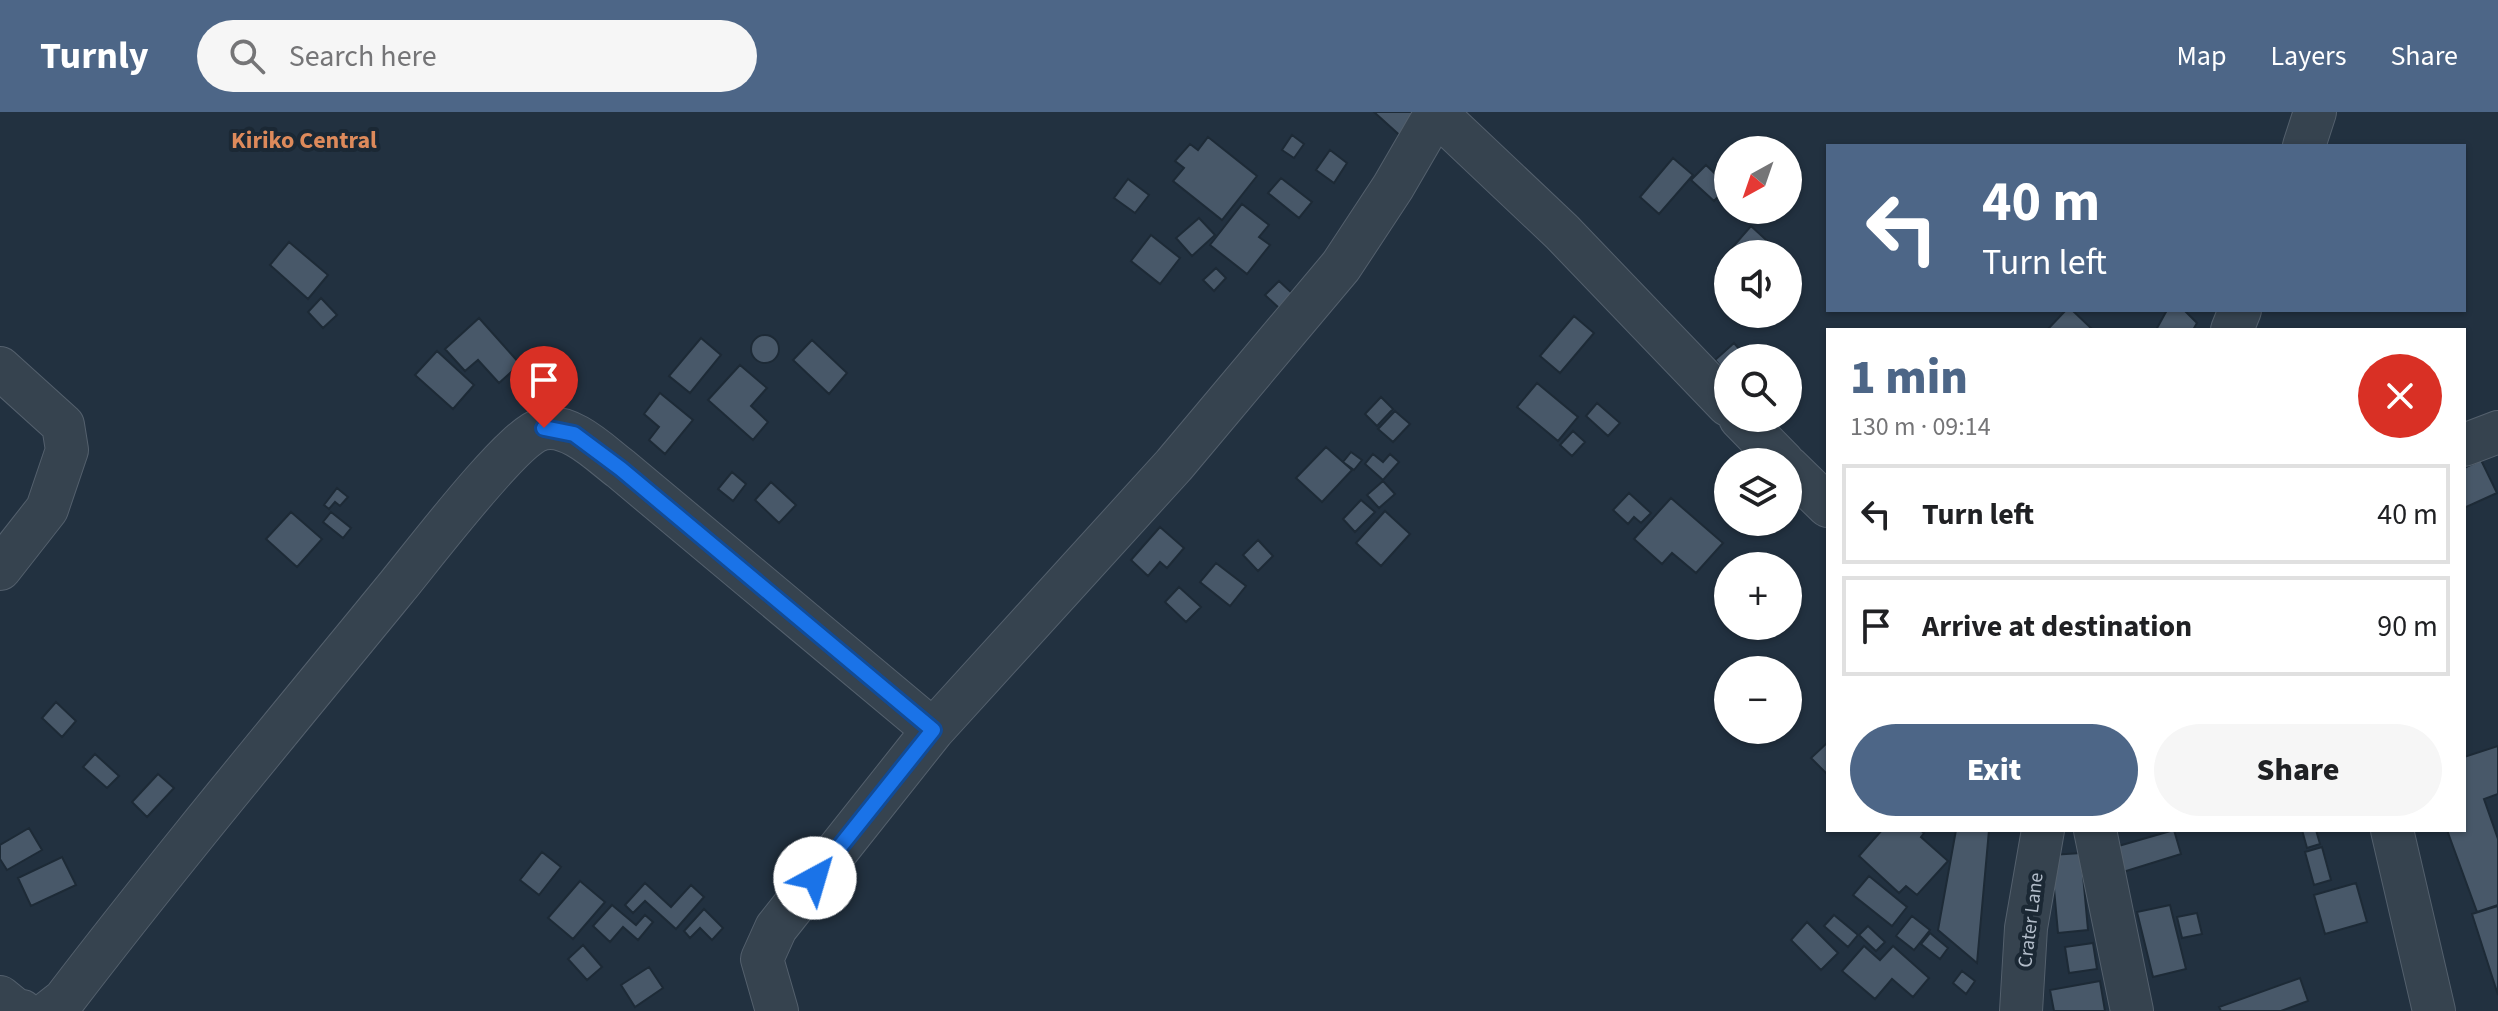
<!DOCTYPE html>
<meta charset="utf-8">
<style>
:root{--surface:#fff;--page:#f6f6f6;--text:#202124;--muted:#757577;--line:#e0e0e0;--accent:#4d6687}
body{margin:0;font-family:"Source Sans 3",sans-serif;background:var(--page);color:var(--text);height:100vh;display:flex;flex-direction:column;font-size:30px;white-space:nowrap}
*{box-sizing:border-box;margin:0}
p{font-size:26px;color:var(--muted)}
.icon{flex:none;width:44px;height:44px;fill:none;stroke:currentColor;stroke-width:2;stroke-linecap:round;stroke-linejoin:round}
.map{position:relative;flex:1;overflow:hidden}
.panel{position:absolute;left:1826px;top:216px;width:640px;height:504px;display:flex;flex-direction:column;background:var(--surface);border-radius:0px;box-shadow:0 2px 6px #0004}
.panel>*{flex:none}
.guide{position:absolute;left:1826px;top:32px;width:640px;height:168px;border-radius:0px;box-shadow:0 2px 6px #0004;background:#4d6687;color:#fff;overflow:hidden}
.needle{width:52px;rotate:220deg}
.buttons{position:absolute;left:1714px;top:24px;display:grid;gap:16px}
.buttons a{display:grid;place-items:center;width:88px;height:88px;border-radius:50%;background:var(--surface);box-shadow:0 2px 6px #0004;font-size:40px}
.pin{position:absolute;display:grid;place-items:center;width:68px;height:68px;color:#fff;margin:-82px -34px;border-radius:50% 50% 50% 0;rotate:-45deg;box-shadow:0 0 8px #0007}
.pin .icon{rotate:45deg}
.me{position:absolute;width:88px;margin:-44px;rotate:39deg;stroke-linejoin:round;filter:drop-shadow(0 0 6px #0008)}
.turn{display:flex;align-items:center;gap:28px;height:168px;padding:0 24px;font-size:36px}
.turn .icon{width:104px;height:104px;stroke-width:2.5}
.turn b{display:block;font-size:56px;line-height:68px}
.round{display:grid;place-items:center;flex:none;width:84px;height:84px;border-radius:42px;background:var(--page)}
.summary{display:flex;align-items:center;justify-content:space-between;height:136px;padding:0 24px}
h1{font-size:48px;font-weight:800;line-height:60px;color:var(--accent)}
.primary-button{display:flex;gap:16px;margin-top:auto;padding:16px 24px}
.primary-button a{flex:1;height:92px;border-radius:48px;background:var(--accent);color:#fff;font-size:32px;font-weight:800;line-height:92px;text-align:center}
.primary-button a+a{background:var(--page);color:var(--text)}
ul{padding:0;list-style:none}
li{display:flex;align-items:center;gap:24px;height:100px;margin:0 16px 12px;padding:0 8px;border:4px solid var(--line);border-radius:0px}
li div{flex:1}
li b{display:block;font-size:30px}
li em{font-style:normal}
header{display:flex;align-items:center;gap:48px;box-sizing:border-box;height:112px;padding:0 40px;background:var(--accent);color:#fff}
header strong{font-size:38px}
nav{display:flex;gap:44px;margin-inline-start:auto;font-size:28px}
.search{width:560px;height:72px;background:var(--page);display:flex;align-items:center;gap:20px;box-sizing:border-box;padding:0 28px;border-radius:44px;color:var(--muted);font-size:30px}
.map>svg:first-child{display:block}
.building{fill:#485869;stroke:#1d2a36;stroke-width:2}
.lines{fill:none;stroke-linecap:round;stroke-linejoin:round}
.street-casing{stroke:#54606d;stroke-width:44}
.street{stroke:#36434f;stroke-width:42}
.route-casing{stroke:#114b97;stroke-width:20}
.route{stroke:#1a73e8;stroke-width:14}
.labels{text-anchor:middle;stroke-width:8;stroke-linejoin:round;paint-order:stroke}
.street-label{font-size:20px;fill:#b3bdca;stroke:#1b2834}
.quarter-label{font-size:24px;font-weight:bold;fill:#dd8a5b;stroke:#1b2834}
</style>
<header>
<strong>Turnly</strong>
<div class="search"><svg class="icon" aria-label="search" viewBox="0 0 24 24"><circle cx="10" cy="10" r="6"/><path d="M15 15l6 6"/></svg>Search here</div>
<nav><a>Map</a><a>Layers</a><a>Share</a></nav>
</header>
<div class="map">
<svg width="2498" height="899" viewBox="0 0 2498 899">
<rect width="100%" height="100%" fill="#223140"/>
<path class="building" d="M1374,0H1429L1405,28Z
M1292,23L1304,32L1294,46L1282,38Z
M1208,25L1257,64L1222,108L1173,69L1184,56L1175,49L1190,32L1198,38Z
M1330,38L1347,51L1334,71L1316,58Z
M1673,46L1693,63L1659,102L1640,85Z
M1706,53L1728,74L1714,89L1691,68Z
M1281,66L1312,90L1299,106L1268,81Z
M1128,67L1149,83L1135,101L1114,86Z
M1242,92L1269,113L1259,125L1270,133L1247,162L1210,133Z
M1199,106L1215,123L1192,144L1176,126Z
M1751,114L1776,137L1771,142H1728V149L1724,145Z
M1151,123L1180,146L1160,172L1131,149Z
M289,130L328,163L308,187L270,153Z
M1216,156L1226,166L1214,179L1203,168Z
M1279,169L1293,182L1279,196L1265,183Z
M321,186L337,203L323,216L308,200Z
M2066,198H2072L2093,218H2047Z
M2167,198H2184L2197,211L2193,218H2156Z
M1574,204L1594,221L1560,261L1540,244Z
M479,206L520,252L499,271L478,248L465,259L445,237Z
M751 237a14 14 0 1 1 28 0a14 14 0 1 1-28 0Z
M701,226L721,243L690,281L669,264Z
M812,228L847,261L829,282L793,248Z
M1734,231L1747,246H1728V263L1715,248Z
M437,239L474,273L453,297L415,263Z
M740,253L767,276L751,294L768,310L753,328L708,288Z
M1537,271L1578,305L1558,329L1517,295Z
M660,281L693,308L665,342L649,328L659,315L644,302Z
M1381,285L1393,297L1377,314L1365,302Z
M1597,291L1620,311L1608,324L1586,304Z
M1395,299L1410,312L1393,330L1378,317Z
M1573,319L1585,330L1572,344L1560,333Z
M1326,335L1352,358L1322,390L1296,366Z
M1351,340L1362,348L1354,358L1343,350Z
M1373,342L1383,350L1390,342L1399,350L1383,368L1365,352Z
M2481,348L2497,381L2464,396V356Z
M732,360L746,372L733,389L718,377Z
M1383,369L1395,382L1379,396L1367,383Z
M771,370L796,393L779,411L755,388Z
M337,376L348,385L340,394L335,390L329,397L324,393Z
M1629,381L1651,401L1641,411L1634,405L1628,412L1613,398Z
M1671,386L1723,431L1696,461L1672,441L1662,452L1634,427Z
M1361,388L1375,400L1355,420L1343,407Z
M1385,399L1410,422L1381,454L1356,431Z
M291,400L322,427L297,455L266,427Z
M331,400L351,416L343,426L323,410Z
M1160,415L1184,436L1167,456L1160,450L1148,464L1131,448Z
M1258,428L1273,444L1258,459L1243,443Z
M1216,451L1246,474L1230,494L1200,470Z
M1179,475L1201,495L1186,510L1165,490Z
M56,590L76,609L62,625L42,606Z
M1828,630V663L1811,646Z
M2498,634V682L2484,687L2498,727V793L2477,800L2447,718H2464V645Z
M95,642L119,664L107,676L83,655Z
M158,662L174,676L147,705L132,690Z
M29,716L42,738L7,758L0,747V733Z
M1882,718H1920L1924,721L1921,725L1948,749L1917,783L1906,774L1899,781L1859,744Z
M1956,718H1989L1977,851L1938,818Z
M2174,718L2181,742L2123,760L2115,735Z
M2302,718H2316L2320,732L2307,736Z
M2322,735L2331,768L2314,773L2305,740Z
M542,740L561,755L539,783L520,768Z
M2081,741L2088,818L2058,821L2051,743Z
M62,745L76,773L31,794L18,766Z
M1869,764L1907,795L1892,814L1853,783Z
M580,769L605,790L573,827L548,806Z
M645,771L671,795L691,773L704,785L676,817L645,789L633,801L625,793Z
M2356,771L2367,810L2325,822L2314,783Z
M612,793L636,813L645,803L653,810L638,828L623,815L610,830L593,814Z
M2170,793L2186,857L2153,865L2137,800Z
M2498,794V883L2472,802Z
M704,797L723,816L712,828L700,816L690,826L684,819Z
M2197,801L2202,822L2182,826L2177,805Z
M1834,803L1858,823L1848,835L1824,814Z
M1912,804L1930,818L1914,838L1896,824Z
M1807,810L1838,841L1821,858L1791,828Z
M1868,814L1885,830L1876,839L1859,823Z
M1930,821L1948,836L1940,847L1921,832Z
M2093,831L2097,857L2069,861L2065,835Z
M583,833L602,855L587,868L568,847Z
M1864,834L1880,848L1893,834L1929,866L1913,885L1892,867L1875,887L1842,859Z
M649,855L663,876L635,895L621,873Z
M1962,859L1975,869L1966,882L1953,871Z
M2300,866L2308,889L2281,899H2221L2219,895Z
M2100,869L2105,899H2054L2050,878Z"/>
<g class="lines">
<defs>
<path id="street" d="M1435,0L1562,120L1728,293
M2304,34L2315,0
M2232,218L2240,198
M0,256L63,313L67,338L47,397L0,457
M1740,306L1783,350
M2464,333L2498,320
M1788,355L1828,394
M2095,718L2132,899
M2392,718L2434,899
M0,885L16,898L22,899
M50,899L64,888C171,748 284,613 396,476C421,446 512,325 542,317C570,310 601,342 621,357L933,618
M777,899L762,847L776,816L933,618L1174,353L1341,154L1393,75L1436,1
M2021,899L2026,816L2043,718"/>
</defs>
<use href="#street" class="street-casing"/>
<use href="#street" class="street"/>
</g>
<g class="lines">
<defs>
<path id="route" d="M544,316L574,322L621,357L933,618L815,766"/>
</defs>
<use href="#route" class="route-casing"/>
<use href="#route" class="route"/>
</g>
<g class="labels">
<g class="street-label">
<text transform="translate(2030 808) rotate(-83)" y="7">Crater Lane</text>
</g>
<g class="quarter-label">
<text x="304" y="36">Kiriko Central</text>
</g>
</g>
</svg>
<div class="buttons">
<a><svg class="needle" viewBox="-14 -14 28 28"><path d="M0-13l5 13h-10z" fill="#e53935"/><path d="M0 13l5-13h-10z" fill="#757577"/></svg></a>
<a><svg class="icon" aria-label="sound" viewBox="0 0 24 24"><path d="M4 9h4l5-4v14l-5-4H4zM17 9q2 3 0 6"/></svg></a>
<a><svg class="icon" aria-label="search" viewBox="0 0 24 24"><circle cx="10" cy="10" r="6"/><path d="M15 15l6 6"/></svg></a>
<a><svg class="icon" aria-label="layers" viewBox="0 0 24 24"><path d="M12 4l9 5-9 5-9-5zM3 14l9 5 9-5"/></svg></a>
<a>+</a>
<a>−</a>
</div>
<div class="pin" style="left:544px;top:316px;background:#d93025"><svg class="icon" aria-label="arrive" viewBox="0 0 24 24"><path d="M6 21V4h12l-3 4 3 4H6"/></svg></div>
<svg class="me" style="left:815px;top:766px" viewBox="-20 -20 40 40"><circle r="19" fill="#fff"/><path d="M0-13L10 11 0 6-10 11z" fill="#1a73e8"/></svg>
<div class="guide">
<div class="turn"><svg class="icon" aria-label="left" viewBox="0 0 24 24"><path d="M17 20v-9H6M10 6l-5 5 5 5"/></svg><div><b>40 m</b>Turn left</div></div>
</div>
<section class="panel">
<div class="summary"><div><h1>1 min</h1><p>130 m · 09:14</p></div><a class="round" style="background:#d93025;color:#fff"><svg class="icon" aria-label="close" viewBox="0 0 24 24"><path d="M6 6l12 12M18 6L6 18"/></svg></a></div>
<ul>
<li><svg class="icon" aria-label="left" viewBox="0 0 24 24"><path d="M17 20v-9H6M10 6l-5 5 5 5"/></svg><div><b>Turn left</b></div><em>40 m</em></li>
<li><svg class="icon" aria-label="arrive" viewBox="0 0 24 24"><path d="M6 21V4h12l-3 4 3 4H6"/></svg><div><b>Arrive at destination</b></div><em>90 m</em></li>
</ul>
<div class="primary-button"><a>Exit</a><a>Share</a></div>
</section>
</div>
